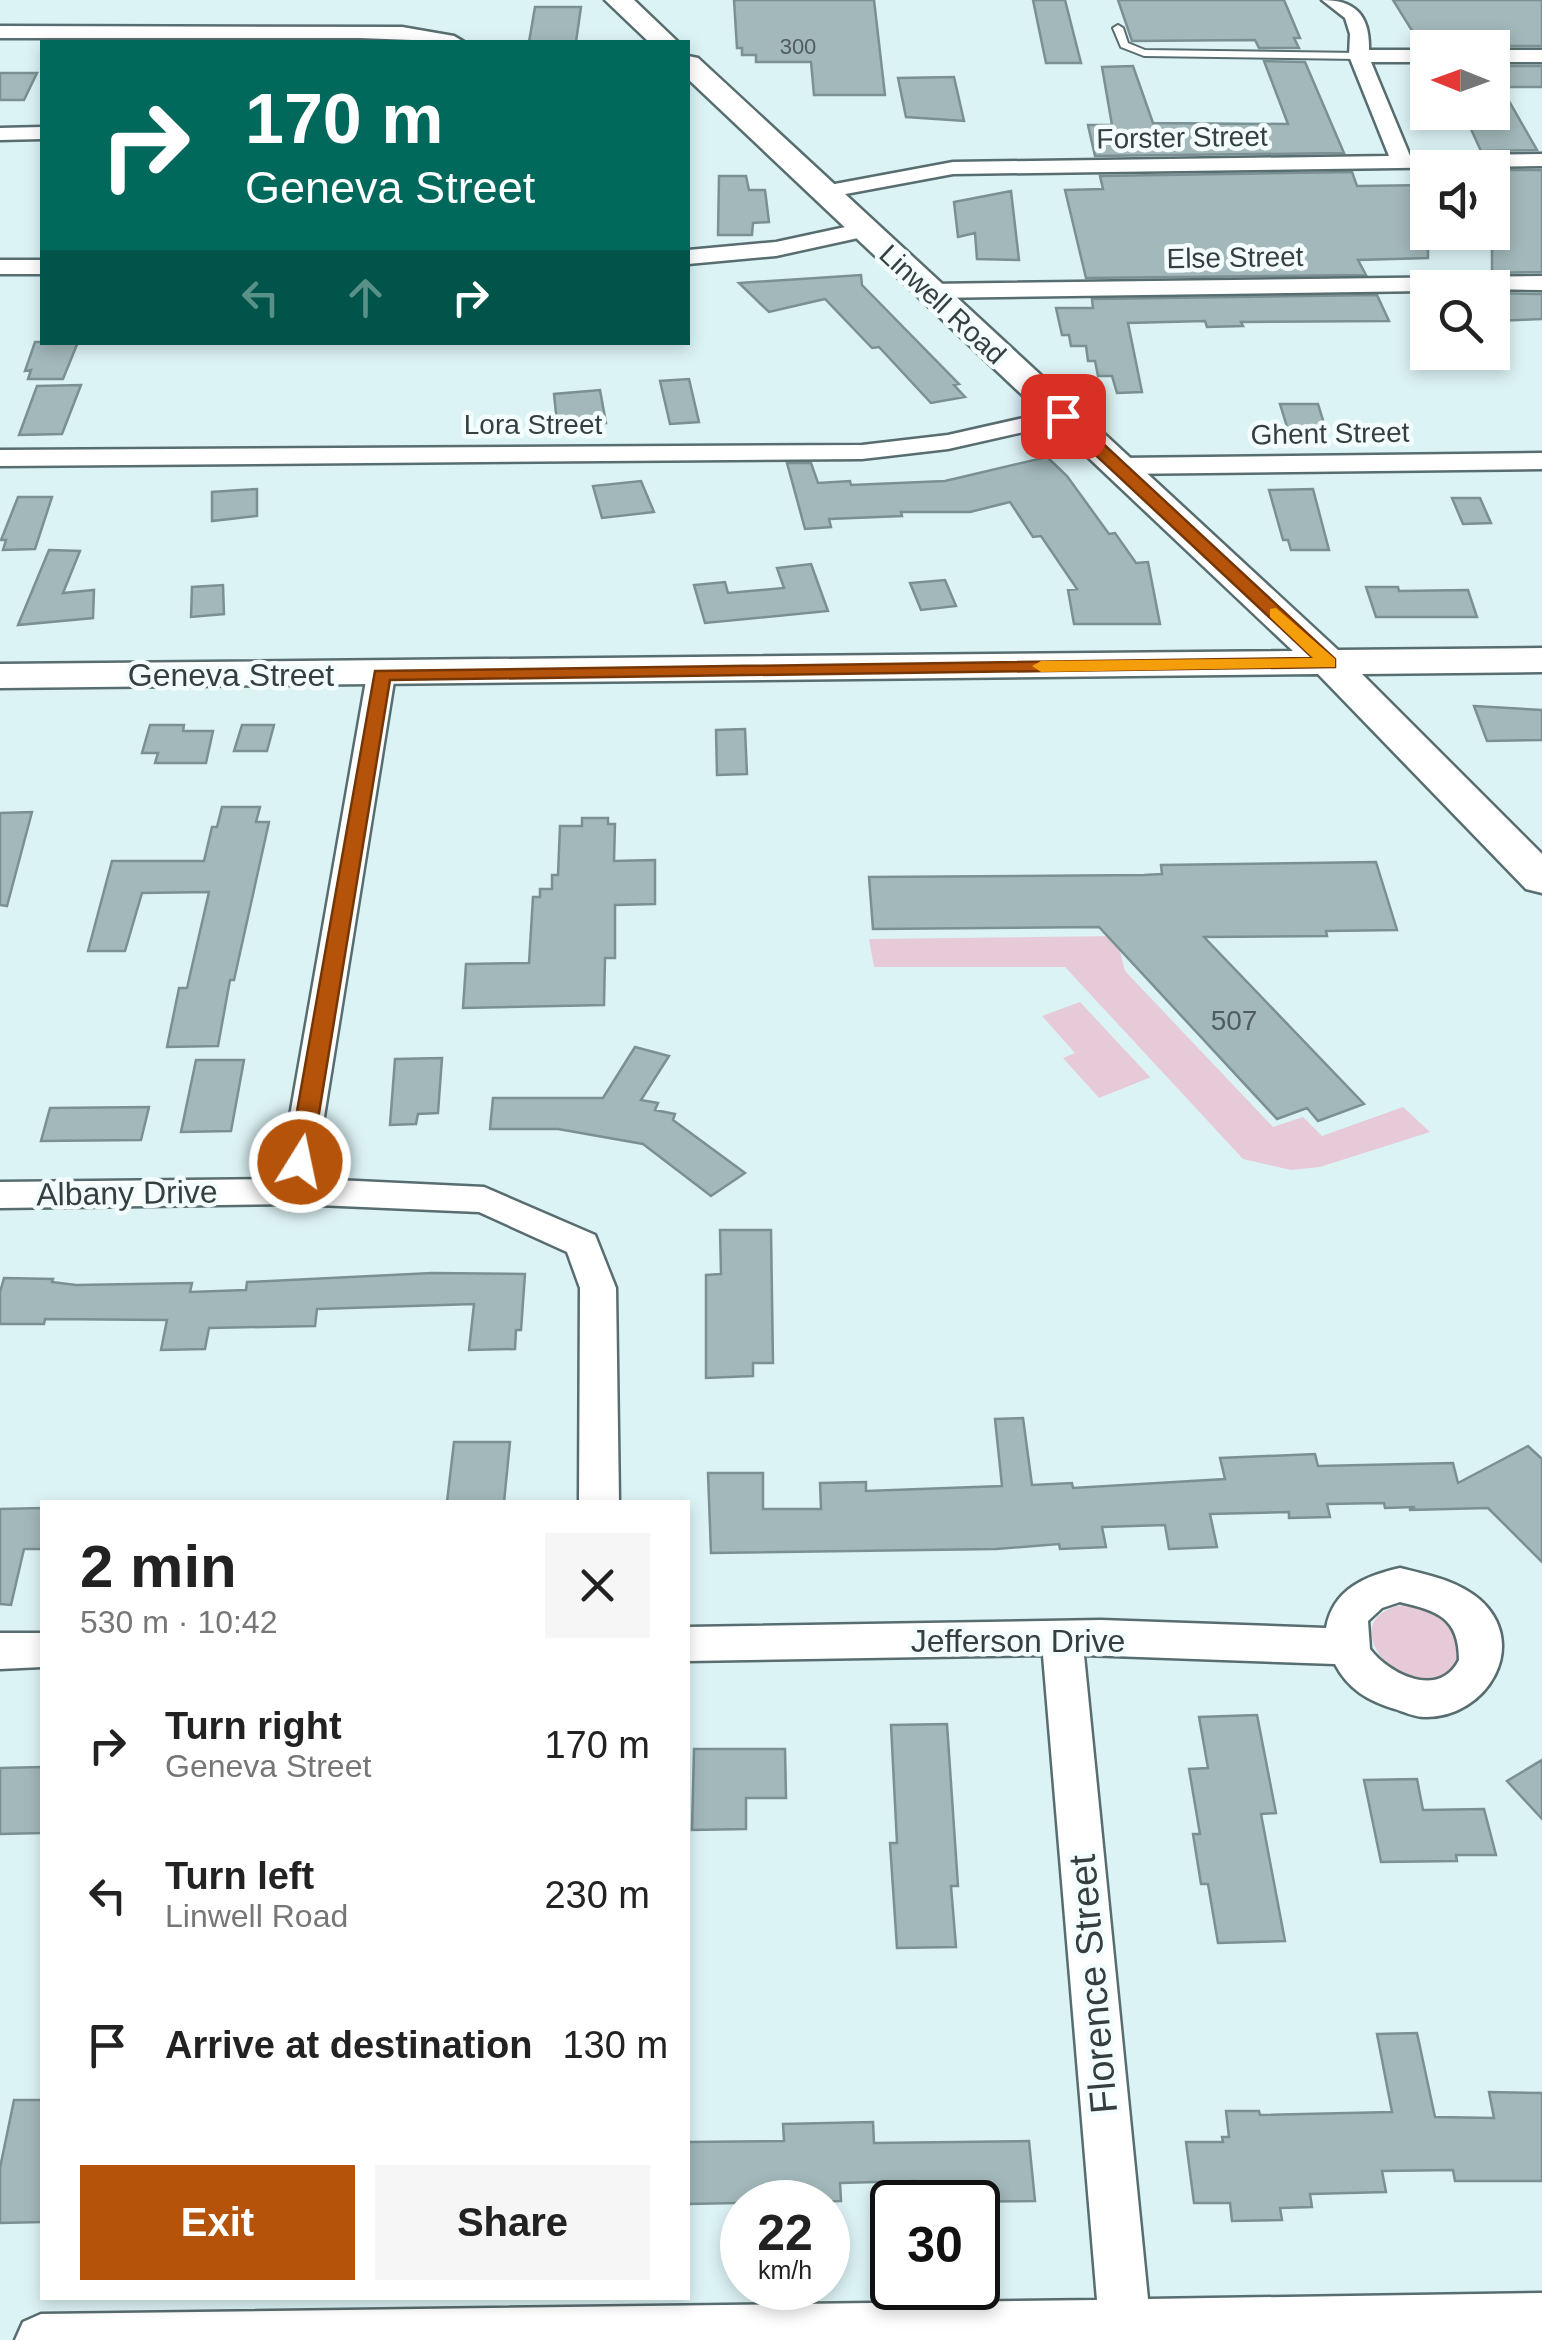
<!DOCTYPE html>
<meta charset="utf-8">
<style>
:root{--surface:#fff;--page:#f6f6f6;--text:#222;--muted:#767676;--accent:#b45309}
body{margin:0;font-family:Arial,sans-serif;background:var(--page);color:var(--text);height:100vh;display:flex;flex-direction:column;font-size:38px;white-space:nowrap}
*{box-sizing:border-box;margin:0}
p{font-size:32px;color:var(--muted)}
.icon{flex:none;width:55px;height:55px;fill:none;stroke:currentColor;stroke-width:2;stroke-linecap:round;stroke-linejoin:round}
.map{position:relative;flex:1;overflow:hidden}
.panel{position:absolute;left:40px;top:1500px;width:650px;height:800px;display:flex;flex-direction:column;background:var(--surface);border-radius:0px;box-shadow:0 5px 15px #0003}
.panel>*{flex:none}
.hud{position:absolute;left:40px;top:40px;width:650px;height:305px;border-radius:0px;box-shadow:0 5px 15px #0003;background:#00695c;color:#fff;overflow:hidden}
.needle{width:65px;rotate:271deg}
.controls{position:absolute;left:1410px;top:30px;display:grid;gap:20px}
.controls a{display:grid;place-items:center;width:100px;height:100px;border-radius:0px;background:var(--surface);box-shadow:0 5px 15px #0003;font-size:50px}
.speed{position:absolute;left:720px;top:2180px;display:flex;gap:20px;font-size:50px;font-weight:700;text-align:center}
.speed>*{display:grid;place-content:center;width:130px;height:130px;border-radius:50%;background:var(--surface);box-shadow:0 5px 15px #0003;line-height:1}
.speed small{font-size:25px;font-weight:400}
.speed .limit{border:5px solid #111;border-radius:15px;background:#fff;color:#111}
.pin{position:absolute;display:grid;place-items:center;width:85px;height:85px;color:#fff;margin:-42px;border-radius:20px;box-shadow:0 5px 15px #0006}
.me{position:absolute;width:110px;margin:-55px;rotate:10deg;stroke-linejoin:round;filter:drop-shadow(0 0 8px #0008)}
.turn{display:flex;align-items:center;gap:35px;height:210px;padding:0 40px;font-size:45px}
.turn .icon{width:130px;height:130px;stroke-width:2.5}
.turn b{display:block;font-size:70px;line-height:85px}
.lanes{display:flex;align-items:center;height:95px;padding:0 40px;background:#0003;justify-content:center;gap:50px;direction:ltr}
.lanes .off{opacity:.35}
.round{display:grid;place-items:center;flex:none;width:105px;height:105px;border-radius:0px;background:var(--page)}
.overview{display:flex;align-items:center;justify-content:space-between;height:170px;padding:0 40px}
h1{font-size:60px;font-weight:700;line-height:75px}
.action{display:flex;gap:20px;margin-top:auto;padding:20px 40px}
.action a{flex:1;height:115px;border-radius:0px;background:var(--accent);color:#fff;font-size:40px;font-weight:700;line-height:115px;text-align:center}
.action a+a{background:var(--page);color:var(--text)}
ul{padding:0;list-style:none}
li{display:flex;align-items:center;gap:30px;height:150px;padding:0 40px}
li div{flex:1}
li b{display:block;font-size:38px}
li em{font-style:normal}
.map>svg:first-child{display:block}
.green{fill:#e6cad7}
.building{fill:#a2b8ba;stroke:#7a9092;stroke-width:2.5}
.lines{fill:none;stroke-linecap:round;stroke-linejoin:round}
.service-casing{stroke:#586d6f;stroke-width:4}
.minor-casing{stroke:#586d6f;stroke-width:5}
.secondary-casing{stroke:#586d6f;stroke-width:5}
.service{fill:#fff;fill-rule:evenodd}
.minor{fill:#fff;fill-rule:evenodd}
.secondary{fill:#fff;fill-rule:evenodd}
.route{fill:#b45309;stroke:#753606;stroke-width:2.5}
.slow{fill:#f59e0b}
.labels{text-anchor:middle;stroke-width:9;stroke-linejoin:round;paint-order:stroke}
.far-number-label{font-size:22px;fill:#505d5e}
.far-street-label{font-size:28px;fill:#353f3f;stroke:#f4fdfe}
.number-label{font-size:28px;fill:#505d5e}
.street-label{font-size:32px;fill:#353f3f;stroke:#f4fdfe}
.near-street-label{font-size:38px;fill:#353f3f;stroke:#f4fdfe}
</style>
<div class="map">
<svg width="1542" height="2340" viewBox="0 0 1542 2340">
<rect width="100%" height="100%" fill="#dcf3f5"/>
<path class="green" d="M1116,936L1125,971L1273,1127L1303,1117L1322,1136L1403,1107L1430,1132L1320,1167L1291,1170L1243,1159L1065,967H874L869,939Z
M1080,1002L1150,1077H1151L1099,1098L1063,1058L1075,1053L1042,1016Z
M1410,1604C1441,1613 1456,1623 1462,1656C1423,1731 1314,1614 1410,1604Z"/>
<path class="building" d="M734,0H874L885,95H814L811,62H756V55H742V48H737Z
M1033,0H1065L1081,63H1046Z
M1118,0H1284L1300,38H1294L1299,48H1259L1255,40L1132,41Z
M1393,0H1542V46H1492V40L1419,42Z
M535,7H581L576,42H529Z
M1264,61L1305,62L1344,153L1095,156L1088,125H1112L1102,67L1133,66L1153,123L1288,124Z
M1492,66H1542V87H1501L1537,150L1481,151L1470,127H1492Z
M0,73H37L24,100H0Z
M954,77L964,121L906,117L898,78Z
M1492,170H1542V272L1492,273Z
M1352,172L1357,186L1428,185V258L1358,260L1366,275L1086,278L1065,190L1103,189L1100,176Z
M719,176H746L749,190H765L769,222L753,223L752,235H718Z
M1011,191L1019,260L977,259L975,233L958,237L954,202Z
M861,275L862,285L959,384L954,385L965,397L931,403L879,347L872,348L825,299L769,312L739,283Z
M1492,293L1542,294V319L1492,321Z
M1377,295L1389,321L1241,322L1243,326L1207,327L1205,321L1128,323L1142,392L1117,393L1112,376H1098L1095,361H1088L1086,346H1071L1069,335H1062L1056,308H1093L1092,299Z
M35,342H78L63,379H28L31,370L25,371Z
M689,379L699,422L670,424L660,381Z
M81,385L62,434L19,435L37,386Z
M600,390L606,423H557L554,394Z
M1280,404H1318L1326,430H1288Z
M1047,457L1067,476L1109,534L1115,533L1136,563L1148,562L1160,624H1074L1068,590L1077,589L1041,536L1033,537L1010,502L970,512H901L902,516L829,519L831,527L805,529L787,463H811L818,483L850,481L851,485L945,481Z
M641,481L654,512L602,518L593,486Z
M257,489V516L212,521V492Z
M1313,489L1329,550H1291L1288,540H1283L1269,490Z
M18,497H52L35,549L3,550L6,540H1Z
M1452,498H1480L1491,523L1463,524Z
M49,550L80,551L63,593L94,590L93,618L18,625Z
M811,564L828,611L705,623L694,585L725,582L728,593L784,588L777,568Z
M945,580L956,606L921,610L910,583Z
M223,585L224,614L191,617L192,587Z
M1366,587H1398L1399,591L1468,590L1477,617H1376Z
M1474,706L1542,710V740L1487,741Z
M150,725H184L183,731H213L206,763H155L158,753H142Z
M242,725H274L267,751H234Z
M745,729L747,774L717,775L716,730Z
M222,807H260L256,822H269L234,980H230L218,1046L167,1047L179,988H187L209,892L142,893L125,951H88L112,861H204L212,827H217Z
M32,812L7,906L0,905V813Z
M582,818H608V824H615L614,861L655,860V904L615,905V958H605L604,1005L463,1008L466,964L529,963L533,897H540V889H552V875H558L560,826H582Z
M1376,862L1397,930L1326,931L1327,936L1204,937L1364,1104L1318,1121L1307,1108L1277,1119L1099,927L873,929L869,877L1144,875L1162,874L1161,865Z
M635,1047L669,1056L641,1100L658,1103L655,1110L675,1114L673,1120L745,1173L711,1196L643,1144L558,1129H490L493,1098H603Z
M442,1058L438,1113L418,1114L416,1124L390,1125L395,1059Z
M196,1060H244L231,1131L181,1132Z
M149,1107L141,1140L41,1141L50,1108Z
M720,1230H771L773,1363H753V1376L706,1378V1275L721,1274Z
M432,1273L525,1274L521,1330H516L515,1349L469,1350L474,1304L317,1309L315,1326L209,1328L205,1349L161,1350L167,1320L45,1319L44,1324H0V1292L4,1278L53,1279L52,1282L76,1285L192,1283L190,1292L246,1290L247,1282Z
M1023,1418L1032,1485L1072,1483L1073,1488L1225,1479L1220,1458L1315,1454L1318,1466L1453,1463L1458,1483L1528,1446L1542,1459V1562L1488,1508L1409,1510L1415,1507L1385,1508L1384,1503L1327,1504L1330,1517L1289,1518V1512L1210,1514L1217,1547L1169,1549L1165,1525L1102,1527L1106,1547L1060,1549L1059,1544L996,1549L711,1553L708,1473H763V1509H821L820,1483L866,1482V1491L1002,1486L995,1419Z
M454,1442H510L504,1502H447Z
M42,1508V1549H24L11,1605L0,1604V1509Z
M1257,1715L1276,1813L1261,1814L1285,1941L1218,1943L1208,1884H1201L1193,1834H1200L1189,1769L1208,1768L1199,1717Z
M947,1724L958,1886H951L956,1947L897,1948L890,1843H897L891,1725Z
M694,1749H785L786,1798H746V1829L692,1830Z
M1542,1760V1819L1507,1781Z
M42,1767V1833L0,1834V1768Z
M1417,1779L1423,1810L1484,1809L1496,1855H1456L1457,1861L1381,1862L1364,1780Z
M1417,2033L1435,2117L1494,2118L1489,2092L1542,2093V2181H1455L1453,2170L1382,2171L1386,2192L1310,2194L1312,2207L1280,2208L1282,2220L1232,2221L1230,2203H1194L1186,2142H1223L1222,2137H1229L1226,2111H1259L1260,2115L1392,2112L1377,2034Z
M14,2100H42V2222L0,2223V2168Z
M873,2122L874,2143L1029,2141L1035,2201L916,2202L915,2181L840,2183L841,2201L688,2204V2142L784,2141L783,2124Z"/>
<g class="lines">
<defs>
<path id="service" d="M1118,25L1123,28L1128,43L1145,50L1359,53L1364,56L1359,59L1144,56L1121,47L1113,28Z"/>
<path id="minor" d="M1322,0C1356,0 1370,16 1369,50H1428V62H1371L1410,156L1542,154V166L953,174L824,198L813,192L824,186L953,162L1389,156L1349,56L1350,34L1345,18Z
M0,26L402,27L454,36L464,42L360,38H0Z
M1492,50H1542V62H1492Z
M42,127V139L0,140V128Z
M864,223L875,230L872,235L776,256L688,264V250L776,242Z
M0,260H42V274H0Z
M1542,276V290L1428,288V291L929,298L918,291L929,284Z
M1063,409L1075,416L1072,421L948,449L862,459L0,466V450L862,445L948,435Z
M1542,453V469L1119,474L1106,466L1119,458Z
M381,667L395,675L314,1179L484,1187L595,1235L616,1288L619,1502H579L580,1288L567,1252L479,1212L294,1204L0,1208V1182L279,1179L367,675Z
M1400,1568C1428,1575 1456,1580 1479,1599C1531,1644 1487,1718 1425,1717C1415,1717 1404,1712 1395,1709C1368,1701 1348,1689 1335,1664L1084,1655L1148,2299L1542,2293V2340H15L23,2322L41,2314L1097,2300L1043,1655L688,1661V1627L1101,1620L1326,1628C1333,1589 1365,1576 1400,1568ZM1400,1602C1437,1611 1459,1617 1459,1660C1439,1699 1390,1675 1370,1649L1368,1621L1382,1608Z
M0,1633H42V1667L0,1669Z"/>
<path id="secondary" d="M605,0H634L678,42H649Z
M688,56L698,58L1338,650L1542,648V672L1362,674L1542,854V893L1526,889L1318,674L0,688V664L1293,651L688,79Z"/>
</defs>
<use href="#service" class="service-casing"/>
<use href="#minor" class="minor-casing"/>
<use href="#secondary" class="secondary-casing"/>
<use href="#service" class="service"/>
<use href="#minor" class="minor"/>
<use href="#secondary" class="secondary"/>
</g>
<path class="route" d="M1057,412H1069L1335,659V667L390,680L311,1162L300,1170L291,1167L288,1162L375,671L1313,658L1057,419Z"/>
<path class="slow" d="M1276,608L1335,659V667L1041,672L1032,666L1041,661L1313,658L1270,617V609Z"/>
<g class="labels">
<g class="far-number-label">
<text x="798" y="54">300</text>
</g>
<g class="far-street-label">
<text transform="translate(1182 137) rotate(-1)" y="10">Forster Street</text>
<text transform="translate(1235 257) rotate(-1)" y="10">Else Street</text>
<text transform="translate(943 304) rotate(43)" y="10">Linwell Road</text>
<text x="533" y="434">Lora Street</text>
<text transform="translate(1330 433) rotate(-1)" y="10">Ghent Street</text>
</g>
<g class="number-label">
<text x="1234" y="1030">507</text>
</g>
<g class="street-label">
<text x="231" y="686">Geneva Street</text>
<text transform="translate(127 1193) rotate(-1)" y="11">Albany Drive</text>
<text x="1018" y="1652">Jefferson Drive</text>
</g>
<g class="near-street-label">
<text transform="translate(1093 1984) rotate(-95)" y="13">Florence Street</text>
</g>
</g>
</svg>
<div class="controls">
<a><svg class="needle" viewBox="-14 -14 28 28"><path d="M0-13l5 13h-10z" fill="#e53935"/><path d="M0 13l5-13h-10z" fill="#767676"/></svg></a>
<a><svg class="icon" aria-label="sound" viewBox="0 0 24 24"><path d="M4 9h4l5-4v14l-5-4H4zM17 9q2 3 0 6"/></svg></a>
<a><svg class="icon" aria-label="search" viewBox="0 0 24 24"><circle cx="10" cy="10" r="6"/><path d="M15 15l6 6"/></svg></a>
</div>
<div class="speed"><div>22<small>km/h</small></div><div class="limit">30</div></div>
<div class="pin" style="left:1063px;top:416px;background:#d93025"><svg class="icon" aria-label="arrive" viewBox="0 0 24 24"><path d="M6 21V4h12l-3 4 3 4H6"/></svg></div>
<svg class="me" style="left:300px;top:1162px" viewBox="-20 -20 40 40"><circle r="17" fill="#b45309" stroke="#fff" stroke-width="3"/><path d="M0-11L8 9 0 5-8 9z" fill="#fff"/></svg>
<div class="hud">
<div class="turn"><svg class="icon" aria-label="right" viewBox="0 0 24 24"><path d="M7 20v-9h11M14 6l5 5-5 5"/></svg><div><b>170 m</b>Geneva Street</div></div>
<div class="lanes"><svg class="icon off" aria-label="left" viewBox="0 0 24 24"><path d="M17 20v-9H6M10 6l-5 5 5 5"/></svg><svg class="icon off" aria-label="ahead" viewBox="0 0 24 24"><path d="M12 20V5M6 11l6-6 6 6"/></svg><svg class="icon" aria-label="right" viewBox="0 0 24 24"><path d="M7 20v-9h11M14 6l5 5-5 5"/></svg></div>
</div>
<section class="panel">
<div class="overview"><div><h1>2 min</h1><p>530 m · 10:42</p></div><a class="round"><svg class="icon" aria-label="close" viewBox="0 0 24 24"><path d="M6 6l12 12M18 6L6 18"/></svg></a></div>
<ul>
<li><svg class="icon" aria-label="right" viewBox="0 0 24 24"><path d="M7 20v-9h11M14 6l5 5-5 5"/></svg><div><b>Turn right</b><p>Geneva Street</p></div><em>170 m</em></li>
<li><svg class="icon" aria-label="left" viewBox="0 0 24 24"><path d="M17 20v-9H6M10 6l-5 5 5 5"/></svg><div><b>Turn left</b><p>Linwell Road</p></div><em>230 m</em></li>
<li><svg class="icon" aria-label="arrive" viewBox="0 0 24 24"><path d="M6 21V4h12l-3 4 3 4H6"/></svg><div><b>Arrive at destination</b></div><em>130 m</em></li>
</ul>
<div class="action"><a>Exit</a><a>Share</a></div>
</section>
</div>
